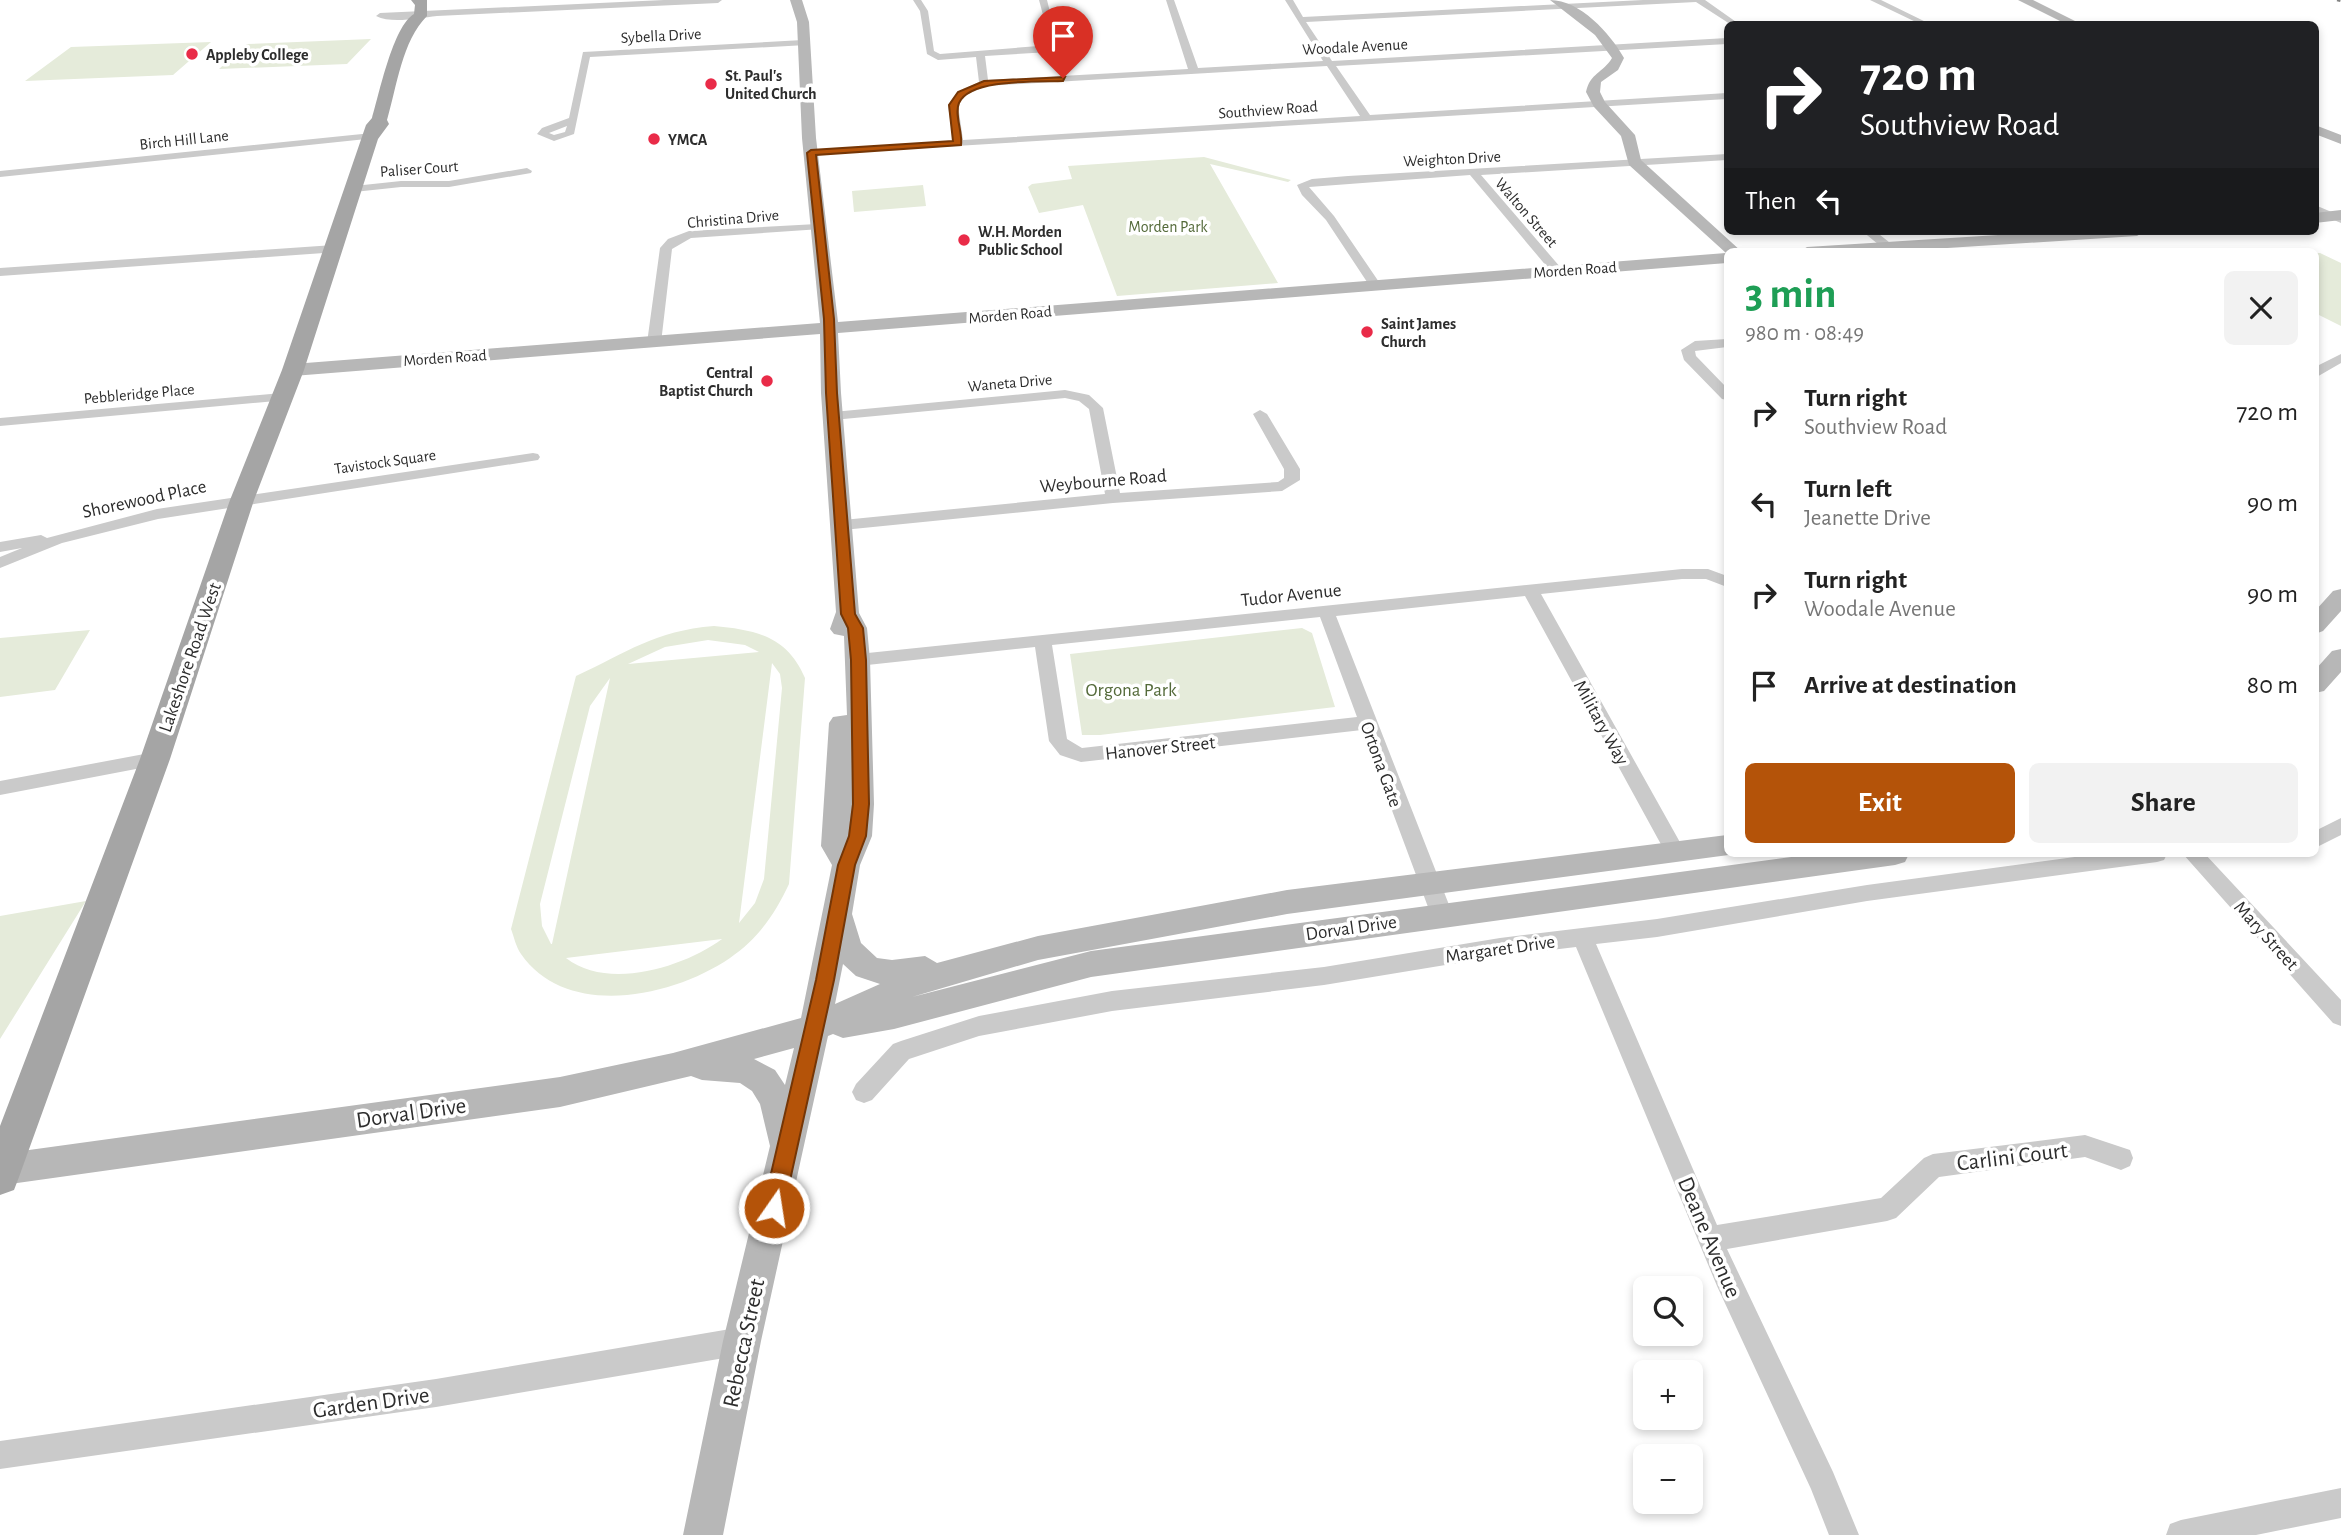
<!DOCTYPE html>
<meta charset="utf-8">
<style>
:root{--surface:#fff;--page:#f2f2f2;--text:#222;--muted:#767676;--accent:#b45309}
body{margin:0;font-family:"Alegreya Sans",sans-serif;background:var(--page);color:var(--text);height:100vh;display:flex;flex-direction:column;font-size:26px;white-space:nowrap}
*{box-sizing:border-box;margin:0}
p{font-size:23px;color:var(--muted)}
.icon{flex:none;width:38px;height:38px;fill:none;stroke:currentColor;stroke-width:2;stroke-linecap:round;stroke-linejoin:round}
.map{position:relative;flex:1;overflow:hidden}
.details{position:absolute;left:1724px;top:248px;width:595px;height:609px;display:flex;flex-direction:column;background:var(--surface);border-radius:10px;box-shadow:0 4px 10px #0003}
.details>*{flex:none}
.hud{position:absolute;left:1724px;top:21px;width:595px;height:214px;border-radius:10px;box-shadow:0 4px 10px #0003;background:#202124;color:#fff;overflow:hidden}
.buttons{position:absolute;left:1633px;top:1276px;display:grid;gap:14px}
.buttons a{display:grid;place-items:center;width:70px;height:70px;border-radius:10px;background:var(--surface);box-shadow:0 4px 10px #0003;font-size:35px}
.pin{position:absolute;display:grid;place-items:center;width:60px;height:60px;color:#fff;margin:-72px -30px;border-radius:50% 50% 50% 0;rotate:-45deg;box-shadow:0 0 7px #0007}
.pin .icon{rotate:45deg}
.me{position:absolute;width:77px;margin:-38px;rotate:13deg;stroke-linejoin:round;filter:drop-shadow(0 0 5px #0008)}
.turn{display:flex;align-items:center;gap:24px;height:147px;padding:0 21px;font-size:32px}
.turn .icon{width:91px;height:91px;stroke-width:2.5}
.turn b{display:block;font-size:49px;line-height:60px}
.then{display:flex;align-items:center;height:66px;padding:0 21px;background:#0003;gap:14px;font-size:26px}
.round{display:grid;place-items:center;flex:none;width:74px;height:74px;border-radius:10px;background:var(--page)}
.overview{display:flex;align-items:center;justify-content:space-between;height:119px;padding:0 21px}
h1{font-size:42px;font-weight:700;line-height:52px;color:#1e9e55}
.button{display:flex;gap:14px;margin-top:auto;padding:14px 21px}
.button a{flex:1;height:80px;border-radius:10px;background:var(--accent);color:#fff;font-size:28px;font-weight:700;line-height:80px;text-align:center}
.button a+a{background:var(--page);color:var(--text)}
ul{padding:0;list-style:none}
li{display:flex;align-items:center;gap:21px;height:91px;padding:0 21px}
li div{flex:1}
li b{display:block;font-size:26px}
li em{font-style:normal}
.map>svg:first-child{display:block}
.green{fill:#e5ebda;fill-rule:evenodd}
.lines{fill:none;stroke-linecap:round;stroke-linejoin:round}
.street{fill:#cacaca;fill-rule:evenodd}
.secondary{fill:#b7b7b7;fill-rule:evenodd}
.primary{fill:#a5a5a5;fill-rule:evenodd}
.rail{stroke:#828282;stroke-width:2.5;stroke-dasharray:3.5 2.5;stroke-linecap:butt}
.route{fill:#b45309;stroke:#753606;stroke-width:2}
.poi-dot{fill:#e92b48;stroke:#fff;stroke-width:2.5}
.labels{text-anchor:middle;stroke-width:7;stroke-linejoin:round;paint-order:stroke}
.far-street-label{font-size:16px;fill:#2d2d2d;stroke:#fff}
.far-poi-label{font-size:16px;font-weight:bold;fill:#2d2d2d;stroke:#fff;text-anchor:start}
.far-park-label{font-size:16px;fill:#546a3a;stroke:#fff}
.street-label{font-size:19px;fill:#2d2d2d;stroke:#fff}
.park-label{font-size:19px;fill:#546a3a;stroke:#fff}
.near-street-label{font-size:23px;fill:#2d2d2d;stroke:#fff}
</style>
<div class="map">
<svg width="2341" height="1535" viewBox="0 0 2341 1535">
<rect width="100%" height="100%" fill="#fff"/>
<path class="green" d="M371,39L347,64L219,69L247,44Z
M211,42L173,75L25,81L71,47Z
M1204,157L1291,180L1288,182L1210,164L1278,283L1117,296L1083,205L1039,213L1028,187L1032,184L1072,179L1068,166Z
M923,185L926,206L854,212L852,191Z
M2315,253H2320L2341,263V326L2315,313Z
M714,626C756,630 787,636 805,678L789,884C775,914 758,939 730,958C673,997 567,1020 521,954C516,947 514,937 511,929L576,676C628,652 654,631 714,626ZM708,640L745,645L759,652L628,664L665,647ZM772,663L780,674L782,688L764,879L755,903L739,923ZM610,678L552,944H551L542,926L540,904L590,706ZM722,939C684,967 608,991 566,958Z
M1302,628L1312,633L1335,707L1100,735H1082L1070,654Z
M90,630L55,690L0,697V638Z
M86,901L0,1039V916Z"/>
<g class="lines">
<path class="street" d="M664,0H722L718,3L437,16C418,18 392,24 376,16L380,13Z
M913,0H921L928,11L934,51L940,54L1051,45L1039,0H1047L1059,48L1050,52L985,56L988,80L1188,69L1166,0H1174L1198,68L1323,61L1285,0H1293L1303,17L1643,0H1705L1739,24H1730L1696,2L1306,22L1332,61L1727,38V44L1336,66L1370,115L1727,93V99L807,155V151L811,150L953,141L948,105L958,92L979,82L976,57L938,60L927,54L920,11ZM1327,66L1360,116L963,140L958,105L964,96L986,86Z
M1870,0H1881L1930,24H1920Z
M803,40L806,41V45L590,57L574,134L554,141L537,134L542,128L569,118L583,52ZM567,126L565,132L554,135L549,133Z
M372,133L377,136L376,138L0,177V171Z
M1727,154V160L1481,175L1561,268V274H1553L1470,175L1309,187L1334,216L1381,285L1375,289L1371,288L1326,220L1302,195L1297,185L1312,179L1348,176Z
M527,168L532,171L531,173L449,187H401L354,192L348,189L354,186L401,181H449Z
M2315,205L2341,216V223L2315,212Z
M817,224L823,227L821,229L691,238L672,249L661,343L659,346H649L647,343L660,248L668,239L689,231Z
M1862,231H1875L1894,246L1884,249Z
M334,245L338,246V252L0,276V268Z
M1727,339V347L1695,351L1696,356L1727,388V400L1722,399L1684,360L1681,350L1695,341Z
M2341,354V363L2315,378V367Z
M1065,390L1089,395L1103,408L1120,493L1278,482L1284,478V469L1253,414L1260,410L1267,414L1300,469V480L1282,491L1113,503L843,530L835,525L843,520L1105,494L1089,409L1079,401L1065,398L833,420L826,416L833,412Z
M282,393L289,397L287,400L0,426V418Z
M533,453L538,454L540,457L538,460L158,519L62,543L0,568V557L22,548L0,552V542L41,535L47,538L157,509Z
M1682,569H1708L1727,576V587L1706,579H1682L1541,594L1686,853L1683,859L1676,861L1669,859L1525,596L1336,616L1453,915L1450,921L1442,924L1434,921L1431,915L1362,730L1081,762L1060,755L1049,741L1035,647L858,666L849,660L858,654ZM1320,617L1357,717L1082,748L1067,739L1052,645Z
M155,752L162,754L165,759L162,764L0,795V781Z
M2341,818V835L2315,848V831Z
M2097,854H2167L2164,860L2157,862L1867,901L1657,937L1596,944L1717,1225L1881,1198L1924,1158L1933,1154L2085,1135L2130,1150L2133,1158L2130,1166L2121,1170L2085,1157L1939,1177L1896,1218L1887,1221L1727,1249L1833,1472L1859,1535H1829L1811,1489L1717,1286L1576,947L1500,956L1324,985L1112,1011L979,1036L909,1059L872,1100L864,1103L856,1100L852,1092L856,1084L893,1044L901,1041L979,1016L1112,991L1324,967L1500,938L1657,919L1867,885Z
M2183,854H2205L2341,1000V1026L2333,1023Z
M742,1327L752,1331L756,1341L752,1351L742,1355L436,1407L0,1469V1441L436,1379Z
M2341,1488V1518L2256,1535H2166L2170,1524L2181,1520Z"/>
<path class="secondary" d="M790,0H802L809,22L816,138L838,322L1726,253L1629,165L1621,136L1594,107L1586,92C1590,73 1603,73 1612,58L1595,35L1550,0C1580,0 1610,33 1624,58L1618,70L1601,82L1600,92L1605,102L1635,135L1641,160L1742,252H1727V263L838,333L841,393L859,613L867,628L870,660L874,804L872,836L860,865L852,914L861,943L877,958L892,960L925,956L937,963L1038,936L1287,890L1727,835V854H1736L1287,914L1038,960L912,997L1091,951L1814,854H1909L1905,862L1895,865L1091,977L894,1029L843,1038L833,1034L828,1036L761,1341L723,1535H683L723,1341L770,1146L760,1104L752,1091L740,1083L702,1080L691,1076L560,1107L3,1185L0,1184V1154L560,1077L673,1053L801,1018L832,865L821,846L829,723L833,717L847,715L844,636L834,634L830,629L836,612L821,393L820,334L293,376L284,370L293,364L820,323L802,138L797,22ZM843,964L856,976L880,984L835,1004ZM794,1048L785,1085L775,1070L754,1059Z
M2018,0H2033L2081,24H2066Z
M2315,125L2341,135V144L2315,134Z
M2341,210V220L2315,223V213Z
M2061,231H2145L2137,236L1884,252H1799L1807,247Z
M2341,589V611L2323,631L2315,634V611L2333,591Z
M2341,649V672L2324,691L2315,693V670L2332,651Z"/>
<path class="primary" d="M411,0H427V16C402,41 397,86 387,120L389,124L378,139L304,370L254,500L170,759L19,1177L14,1190L0,1195V1126L140,759L230,500L282,370L366,125L372,118C379,95 393,26 414,14L415,5Z"/>
<path class="rail" d="M2337,0L2341,1"/>
</g>
<path class="route" d="M1065,77L1063,81C1039,82 970,78 959,103C954,114 963,133 961,145L816,155L834,319L837,393L855,614L863,628L866,660L869,804L866,836L855,865L834,980L784,1208L781,1215L774,1218L766,1215L763,1208L816,980L838,865L849,836L853,804L851,660L848,628L841,614L826,393L824,319L807,153L811,150L953,141L949,105L958,92L984,81Z"/>
<g class="poi-dot">
<circle cx="192" cy="54" r="7"/>
<circle cx="711" cy="84" r="7"/>
<circle cx="654" cy="139" r="7"/>
<circle cx="964" cy="240" r="7"/>
<circle cx="1367" cy="332" r="7"/>
<circle cx="767" cy="381" r="7"/>
</g>
<g class="labels">
<g class="far-street-label">
<text transform="translate(661 35) rotate(-3)" y="6">Sybella Drive</text>
<text transform="translate(1355 46) rotate(-3)" y="6">Woodale Avenue</text>
<text transform="translate(1268 109) rotate(-4)" y="6">Southview Road</text>
<text transform="translate(184 139) rotate(-6)" y="6">Birch Hill Lane</text>
<text transform="translate(1452 158) rotate(-3)" y="6">Weighton Drive</text>
<text transform="translate(419 168) rotate(-4)" y="6">Paliser Court</text>
<text transform="translate(1527 212) rotate(49)" y="6">Walton Street</text>
<text transform="translate(733 218) rotate(-5)" y="6">Christina Drive</text>
<text transform="translate(1575 269) rotate(-4)" y="6">Morden Road</text>
<text transform="translate(1010 314) rotate(-5)" y="6">Morden Road</text>
<text transform="translate(445 357) rotate(-4)" y="6">Morden Road</text>
<text transform="translate(1010 382) rotate(-5)" y="6">Waneta Drive</text>
<text transform="translate(139 393) rotate(-5)" y="6">Pebbleridge Place</text>
<text transform="translate(385 461) rotate(-8)" y="6">Tavistock Square</text>
</g>
<g class="far-poi-label">
<text x="206" y="60">Appleby College</text>
<text x="725" y="81">St. Paul's<tspan x="725" dy="18">United Church</tspan></text>
<text x="668" y="145">YMCA</text>
<text x="978" y="237">W.H. Morden<tspan x="978" dy="18">Public School</tspan></text>
<text x="1381" y="329">Saint James<tspan x="1381" dy="18">Church</tspan></text>
<text x="753" y="378" text-anchor="end">Central<tspan x="753" dy="18">Baptist Church</tspan></text>
</g>
<g class="far-park-label">
<text x="1168" y="232">Morden Park</text>
</g>
<g class="street-label">
<text transform="translate(1103 480) rotate(-5)" y="7">Weybourne Road</text>
<text transform="translate(144 498) rotate(-12)" y="7">Shorewood Place</text>
<text transform="translate(1291 594) rotate(-6)" y="7">Tudor Avenue</text>
<text transform="translate(189 657) rotate(-71)" y="7">Lakeshore Road West</text>
<text transform="translate(1602 722) rotate(61)" y="7">Military Way</text>
<text transform="translate(1160 747) rotate(-6)" y="7">Hanover Street</text>
<text transform="translate(1382 764) rotate(70)" y="7">Ortona Gate</text>
<text transform="translate(1351 927) rotate(-8)" y="7">Dorval Drive</text>
<text transform="translate(2267 935) rotate(48)" y="7">Mary Street</text>
<text transform="translate(1500 948) rotate(-8)" y="7">Margaret Drive</text>
</g>
<g class="park-label">
<text x="1131" y="696">Orgona Park</text>
</g>
<g class="near-street-label">
<text transform="translate(411 1112) rotate(-8)" y="8">Dorval Drive</text>
<text transform="translate(2012 1156) rotate(-7)" y="8">Carlini Court</text>
<text transform="translate(1710 1237) rotate(67)" y="8">Deane Avenue</text>
<text transform="translate(743 1343) rotate(-78)" y="8">Rebecca Street</text>
<text transform="translate(371 1402) rotate(-8)" y="8">Garden Drive</text>
</g>
</g>
</svg>
<div class="buttons">
<a><svg class="icon" aria-label="search" viewBox="0 0 24 24"><circle cx="10" cy="10" r="6"/><path d="M15 15l6 6"/></svg></a>
<a>+</a>
<a>−</a>
</div>
<div class="pin" style="left:1063px;top:78px;background:#d93025"><svg class="icon" aria-label="arrive" viewBox="0 0 24 24"><path d="M6 21V4h12l-3 4 3 4H6"/></svg></div>
<svg class="me" style="left:774px;top:1208px" viewBox="-20 -20 40 40"><circle r="17" fill="#b45309" stroke="#fff" stroke-width="3"/><path d="M0-11L8 9 0 5-8 9z" fill="#fff"/></svg>
<div class="hud">
<div class="turn"><svg class="icon" aria-label="right" viewBox="0 0 24 24"><path d="M7 20v-9h11M14 6l5 5-5 5"/></svg><div><b>720 m</b>Southview Road</div></div>
<div class="then">Then<svg class="icon" aria-label="left" viewBox="0 0 24 24"><path d="M17 20v-9H6M10 6l-5 5 5 5"/></svg></div>
</div>
<section class="details">
<div class="overview"><div><h1>3 min</h1><p>980 m · 08:49</p></div><a class="round"><svg class="icon" aria-label="close" viewBox="0 0 24 24"><path d="M6 6l12 12M18 6L6 18"/></svg></a></div>
<ul>
<li><svg class="icon" aria-label="right" viewBox="0 0 24 24"><path d="M7 20v-9h11M14 6l5 5-5 5"/></svg><div><b>Turn right</b><p>Southview Road</p></div><em>720 m</em></li>
<li><svg class="icon" aria-label="left" viewBox="0 0 24 24"><path d="M17 20v-9H6M10 6l-5 5 5 5"/></svg><div><b>Turn left</b><p>Jeanette Drive</p></div><em>90 m</em></li>
<li><svg class="icon" aria-label="right" viewBox="0 0 24 24"><path d="M7 20v-9h11M14 6l5 5-5 5"/></svg><div><b>Turn right</b><p>Woodale Avenue</p></div><em>90 m</em></li>
<li><svg class="icon" aria-label="arrive" viewBox="0 0 24 24"><path d="M6 21V4h12l-3 4 3 4H6"/></svg><div><b>Arrive at destination</b></div><em>80 m</em></li>
</ul>
<div class="button"><a>Exit</a><a>Share</a></div>
</section>
</div>
